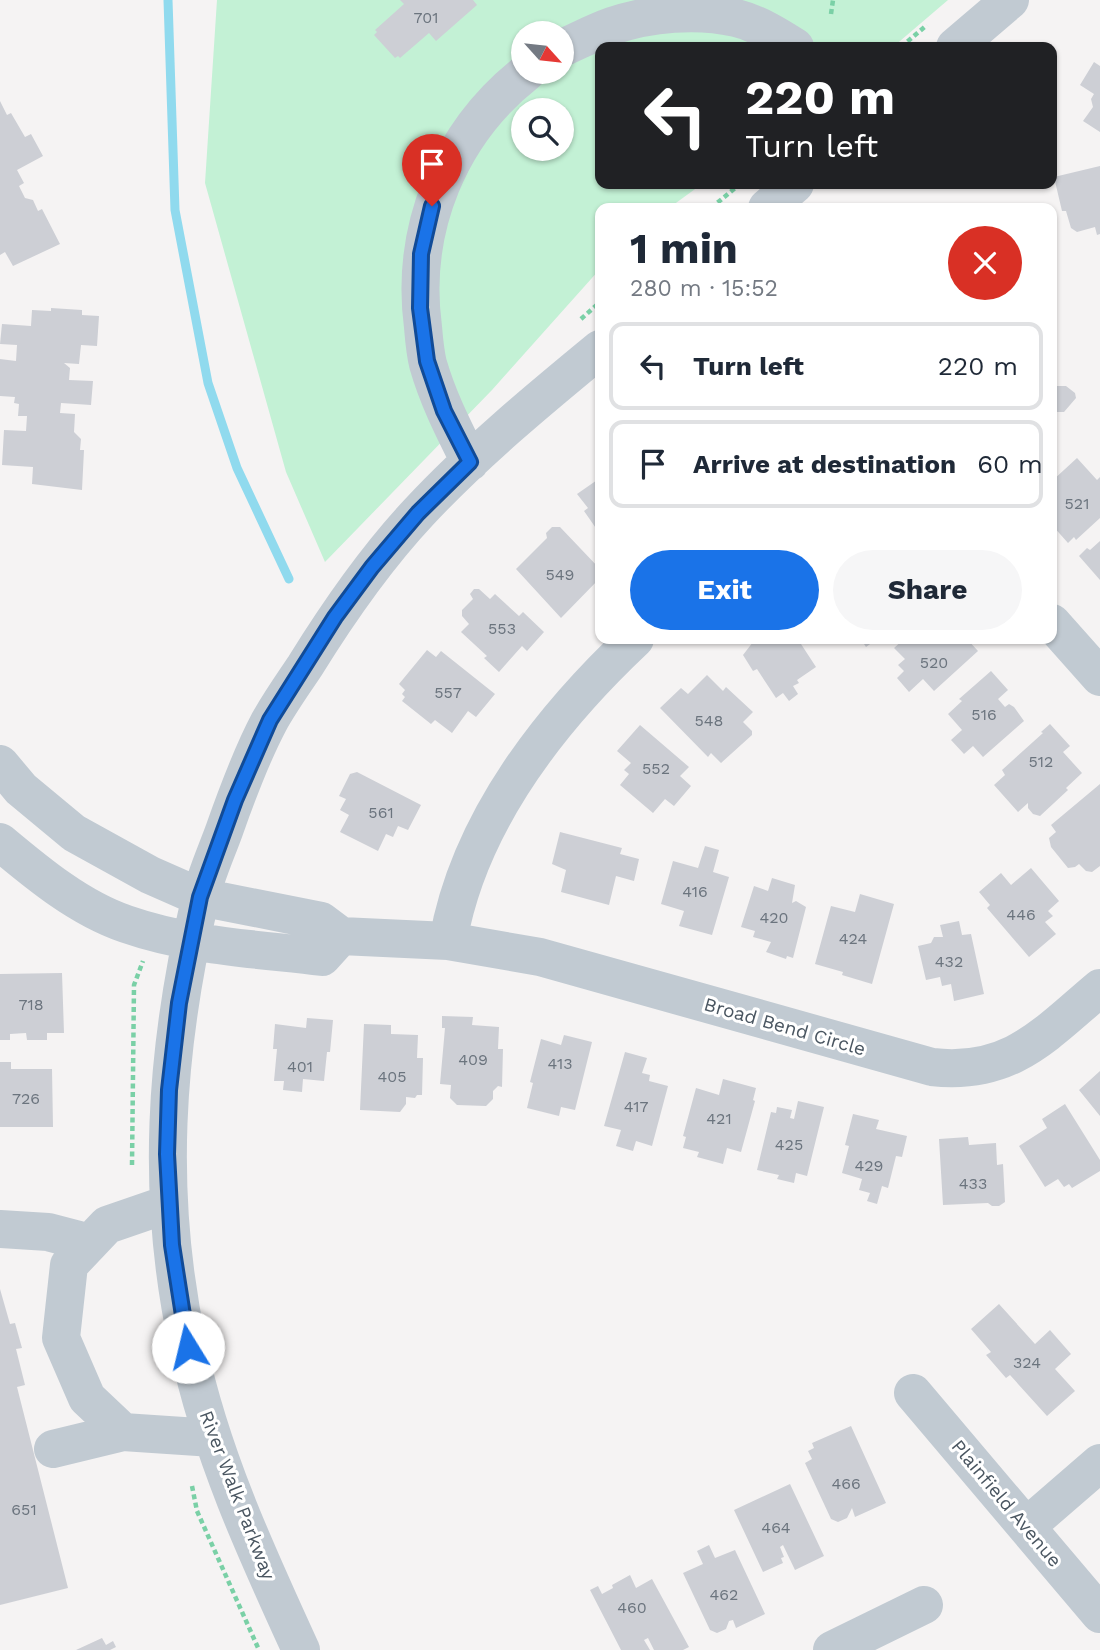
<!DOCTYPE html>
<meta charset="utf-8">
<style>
:root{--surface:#fff;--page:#f6f6f7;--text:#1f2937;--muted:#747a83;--line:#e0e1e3;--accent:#1a73e8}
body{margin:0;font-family:"Work Sans",sans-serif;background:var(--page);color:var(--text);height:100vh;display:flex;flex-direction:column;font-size:26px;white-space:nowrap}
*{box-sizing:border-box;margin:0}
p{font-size:23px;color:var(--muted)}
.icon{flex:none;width:38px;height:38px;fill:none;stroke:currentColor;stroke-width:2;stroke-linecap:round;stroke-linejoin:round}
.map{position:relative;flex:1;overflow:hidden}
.panel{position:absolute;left:595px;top:203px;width:462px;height:441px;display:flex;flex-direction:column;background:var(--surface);border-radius:14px;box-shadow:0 2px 5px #0004}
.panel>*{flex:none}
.banner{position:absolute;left:595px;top:42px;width:462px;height:147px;border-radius:14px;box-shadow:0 2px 5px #0004;background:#202124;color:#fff;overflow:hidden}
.needle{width:46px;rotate:117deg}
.controls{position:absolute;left:511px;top:21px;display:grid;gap:14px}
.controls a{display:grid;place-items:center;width:63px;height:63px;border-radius:50%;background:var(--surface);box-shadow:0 2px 5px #0004;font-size:35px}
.pin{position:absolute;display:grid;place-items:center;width:60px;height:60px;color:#fff;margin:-72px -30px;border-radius:50% 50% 50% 0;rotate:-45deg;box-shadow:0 0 7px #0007}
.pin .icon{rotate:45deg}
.me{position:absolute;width:77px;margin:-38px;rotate:351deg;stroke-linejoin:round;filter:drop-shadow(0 0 5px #0008)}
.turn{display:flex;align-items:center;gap:24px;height:147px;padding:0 35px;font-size:32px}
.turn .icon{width:91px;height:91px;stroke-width:2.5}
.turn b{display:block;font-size:49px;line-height:60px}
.round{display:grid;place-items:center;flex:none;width:74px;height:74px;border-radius:37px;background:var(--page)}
.headline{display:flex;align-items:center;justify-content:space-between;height:119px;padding:0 35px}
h1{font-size:42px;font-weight:700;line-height:52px}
.action{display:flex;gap:14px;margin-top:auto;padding:14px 35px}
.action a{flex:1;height:80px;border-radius:42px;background:var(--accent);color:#fff;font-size:28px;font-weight:700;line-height:80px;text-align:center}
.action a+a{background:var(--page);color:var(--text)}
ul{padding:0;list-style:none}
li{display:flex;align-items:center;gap:21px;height:88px;margin:0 14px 10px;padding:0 21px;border:4px solid var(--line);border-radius:14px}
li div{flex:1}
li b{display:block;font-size:26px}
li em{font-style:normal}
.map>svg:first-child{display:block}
.green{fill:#c3f1d5;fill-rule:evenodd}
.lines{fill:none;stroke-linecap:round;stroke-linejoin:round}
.stream{stroke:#90daee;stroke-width:9}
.building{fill:#cdcfd5}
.path{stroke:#7ad0a6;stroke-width:4.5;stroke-dasharray:5 3.5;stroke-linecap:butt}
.minor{stroke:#c1cad2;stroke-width:38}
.route-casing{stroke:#114b97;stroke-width:18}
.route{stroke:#1a73e8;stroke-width:12}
.labels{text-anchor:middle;stroke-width:6;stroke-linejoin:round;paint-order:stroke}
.number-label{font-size:16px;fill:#6b747e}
.street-label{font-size:19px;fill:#4a5661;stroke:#fff}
</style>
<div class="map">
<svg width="1100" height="1650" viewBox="0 0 1100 1650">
<rect width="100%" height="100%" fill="#f5f3f3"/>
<path class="green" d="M217,0H948L893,47H600V184H702L669,208H600V269L492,390L325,562L286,472L205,183ZM523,33H562V72H523ZM523,110H562V149H523Z"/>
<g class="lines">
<path class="stream" d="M168,0L175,210L208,383L237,468L289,579"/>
</g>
<path class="building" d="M400,0H473L477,5L436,41L429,33L400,58L398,56L395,58L374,35L377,32L375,30L404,4Z
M1094,62L1100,66V132L1083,121L1093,107L1091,99L1094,94L1080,85Z
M0,101L7,115L11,113L25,137L31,134L43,156L17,170L24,183L19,186L25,198L33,200L38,211L42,209L60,244L13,266L5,252L0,255Z
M1100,166V234L1097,235L1095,227L1077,232L1071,228L1066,211H1062L1054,177Z
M51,308L82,310V315L99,316L97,346L81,345L79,364L64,363L70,368L69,380L93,381L91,405L61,403L60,413L75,414L74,432L81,439L80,450H84L82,490L32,484L33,467L2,465L4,430L26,431L27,416H18L19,404L14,403L15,397L0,396V359L16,361L17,345L0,344L2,324L31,326L32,310L51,311Z
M1052,386H1066L1075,393L1076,398L1064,412H1057L1052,419Z
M1077,458L1097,480L1100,477V518L1076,540L1074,537L1068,543L1052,525V511L1057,506L1052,500V481Z
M600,478V534L584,511L588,508L577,494Z
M552,527H560L600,569V578L561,618L516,569L547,538L546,533Z
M1100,541V580L1079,556L1087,548L1090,550Z
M474,589H479L490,599L495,594L519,616L523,612L544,632L527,651L522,646L499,672L484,658L487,656L461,632L469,624L462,616V610L473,599L470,594Z
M758,639H802L804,642L801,644L816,667L797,680L799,683L793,686L798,694L789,701L783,693L776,698L757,669L753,671L743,655L753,642L757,644L760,642Z
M852,639H877L866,647L864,644H856Z
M904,639H967L978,651L934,691L923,679L909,692L897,678L904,671L898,665L905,659L894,648Z
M427,650L436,657L441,651L495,694L476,717L468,711L452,733L435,720L431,724L402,701L405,697L402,694L405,690L399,684Z
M991,671L1008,690L998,699L1005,707L1009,704L1014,707L1024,721L983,757L973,746L964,754L951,740L962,730L948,714L962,701L959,699Z
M707,675L723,691L726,687L753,712L743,722L752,731V735L721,763L711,753L708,757L660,708L681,688L688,694Z
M1050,724L1070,746L1063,752L1082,773L1066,788L1068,790L1040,816L1033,814L1028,808V803L1018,812L994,785L1005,775L1002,770L1043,733L1041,732Z
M640,725L689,767L680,776L691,786L674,806L665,799L653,813L620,785L629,774L624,770L631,763L617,751Z
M357,772L421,805L408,830L398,826L393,837L386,834L378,851L340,832L349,815L340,810L346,799L339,796L350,774Z
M1100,784V866L1092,872L1086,871L1079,864L1075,867L1068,868L1051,847L1049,838L1056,832L1051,825Z
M560,832L622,848L620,854L639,859L634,881L616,876L609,905L561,892L566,870L552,864Z
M705,846L719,850L713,872L729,877L712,935L679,926L684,911L661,904L673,861L698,868Z
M1031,868L1059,901L1048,911L1053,916L1045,922L1056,934L1029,957L987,908L990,905L979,892L1001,873L1011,885Z
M772,878L795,885L792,903L796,901L806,907L793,958L787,956L786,959L766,952L771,942L753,937L755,931L741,927L754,886L768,891Z
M860,894L894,904L872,984L842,975L843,972L815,964L831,906L855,912Z
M959,921L962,935L971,934L984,994L954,1001L951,984L942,986L940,977L926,980L918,946L931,943L934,937H943L940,925Z
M62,973L64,1033H47V1040H27L26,1033L10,1034V1040H0V974Z
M442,1016L473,1017L472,1025L499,1027L498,1049H503L502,1087L498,1086L493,1091V1099L486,1106L457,1105L450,1098L451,1085L440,1084L445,1028H442Z
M307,1018L333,1020L330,1052H327L324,1081L303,1079L302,1092L283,1090L284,1081H274L277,1049H273L275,1024L306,1028Z
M364,1024L391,1025V1034L418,1035L417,1058H423L422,1095H417L415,1098L406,1097V1104L400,1112L360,1110Z
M564,1035L592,1042L575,1110L561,1107L559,1116L527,1108L533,1083L530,1082L541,1039L561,1045Z
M625,1052L647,1058L642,1073L650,1075L649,1081L668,1086L652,1146L636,1141L633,1151L616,1146L621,1130L604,1126Z
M0,1062H11V1069H52L53,1127H0Z
M1100,1071V1116L1079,1090Z
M723,1079L756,1088L753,1100L755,1101L741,1152L727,1148L723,1164L697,1157L699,1152L683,1148L686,1137L683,1136L696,1088L719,1095Z
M798,1101L824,1107L807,1176L796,1173L794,1183L777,1179L779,1175L757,1170L771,1112L776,1113L777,1107L792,1110L790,1118L794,1119Z
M1065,1104L1100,1160V1171L1072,1188L1069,1184L1064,1187L1058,1179L1045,1187L1019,1146L1047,1128L1042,1119Z
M853,1114L879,1120L876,1129L907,1136L902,1157L896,1156L888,1188L882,1186L877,1204L867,1201L870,1193L859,1190L862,1179L842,1173L849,1146L845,1145Z
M968,1137L969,1145L996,1143L997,1165L1003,1164L1005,1202L999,1206H992L988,1203L943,1205L939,1139Z
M0,1289L10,1324L15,1323L22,1348L16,1349L25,1385L17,1387L68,1588L0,1605Z
M999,1304L1035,1344L1050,1330L1071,1354L1055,1369L1075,1391L1047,1416L1010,1375L1006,1378L986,1355L991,1352L971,1329Z
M851,1426L886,1503L855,1517L852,1508L847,1518L838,1522L831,1519L805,1463L812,1459L808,1451L814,1448L812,1443Z
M790,1484L824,1556L795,1570L783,1545L780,1547L784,1557L781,1558L783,1563L763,1572L734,1510Z
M709,1545L715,1558L735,1550L765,1614L736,1628L733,1620L729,1621L726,1629L717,1633L710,1630L683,1573L703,1564L697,1551Z
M630,1575L636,1588L652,1579L689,1647L683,1650H654L648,1638L644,1640L650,1650H621L590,1590L598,1586L602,1594L613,1588L612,1585Z
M102,1638L106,1645L113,1641L116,1647L110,1650H76Z"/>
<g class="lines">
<path class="path" d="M831,14L833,0
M901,47L927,25
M711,208L740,184
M581,319L600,302
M132,1165L134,985L143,961
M192,1486L197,1511L259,1650"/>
<path class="minor" d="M955,47L1010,0
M562,48C578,41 595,32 612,26C650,13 697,9 736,18C757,23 778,36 795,47
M767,208L795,184
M470,462C454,430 438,399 428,364C425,352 424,339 423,327C410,229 449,133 527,72
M1052,623L1100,677
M0,764L21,789L74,833L150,875L200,897L321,921L341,936L448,941L540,957L932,1067C1011,1076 1045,1034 1100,988
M0,842C37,873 79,908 126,924C189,946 256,949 322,957L341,936
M448,941C469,822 549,720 635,639
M0,1229L48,1232L90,1243
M913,1393L1100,1614
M123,1432L87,1398L61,1338L69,1265L107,1225L168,1204
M53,1449L123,1432L213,1438
M1027,1526L1100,1463
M301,1650C256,1552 210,1452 188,1346C155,1194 165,1051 200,900C205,877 216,853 224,831C237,794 251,756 269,722C280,702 293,684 305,666C339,611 375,559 419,512C474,453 538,400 600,349
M832,1650L924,1605"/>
</g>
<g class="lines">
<defs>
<path id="route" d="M188,1347L172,1245L167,1154L169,1090L179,1003L200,897L235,800L270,720L335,617L372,567L418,513L470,462L444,411L427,361L420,308L421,254L432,206"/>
</defs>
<use href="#route" class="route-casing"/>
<use href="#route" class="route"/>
</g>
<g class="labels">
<g class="number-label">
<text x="426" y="23">701</text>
<text x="1077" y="509">521</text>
<text x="560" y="580">549</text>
<text x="502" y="634">553</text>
<text x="934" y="668">520</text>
<text x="448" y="698">557</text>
<text x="984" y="720">516</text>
<text x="709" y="726">548</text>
<text x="1041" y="767">512</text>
<text x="656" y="774">552</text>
<text x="381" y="818">561</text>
<text x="695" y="897">416</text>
<text x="1021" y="920">446</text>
<text x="774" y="923">420</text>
<text x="853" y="944">424</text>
<text x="949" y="967">432</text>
<text x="31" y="1010">718</text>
<text x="473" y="1065">409</text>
<text x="560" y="1069">413</text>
<text x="300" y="1072">401</text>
<text x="392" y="1082">405</text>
<text x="26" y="1104">726</text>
<text x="636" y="1112">417</text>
<text x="719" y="1124">421</text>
<text x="789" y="1150">425</text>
<text x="869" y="1171">429</text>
<text x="973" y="1189">433</text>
<text x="1027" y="1368">324</text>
<text x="846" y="1489">466</text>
<text x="24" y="1515">651</text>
<text x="776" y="1533">464</text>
<text x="724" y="1600">462</text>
<text x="632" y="1613">460</text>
</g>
<g class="street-label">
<text transform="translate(785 1026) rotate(16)" y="7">Broad Bend Circle</text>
<text transform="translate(238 1495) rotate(69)" y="7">River Walk Parkway</text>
<text transform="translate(1007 1503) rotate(50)" y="7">Plainfield Avenue</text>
</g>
</g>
</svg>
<div class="controls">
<a><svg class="needle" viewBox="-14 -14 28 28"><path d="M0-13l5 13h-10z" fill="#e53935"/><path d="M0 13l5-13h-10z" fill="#747a83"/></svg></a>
<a><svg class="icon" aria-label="search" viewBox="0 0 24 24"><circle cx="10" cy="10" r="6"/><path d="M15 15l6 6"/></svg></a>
</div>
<div class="pin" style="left:432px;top:206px;background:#d93025"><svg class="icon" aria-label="arrive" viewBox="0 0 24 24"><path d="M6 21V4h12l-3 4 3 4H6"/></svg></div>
<svg class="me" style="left:188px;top:1347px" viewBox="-20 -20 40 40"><circle r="19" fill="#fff"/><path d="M0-13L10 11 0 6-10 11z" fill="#1a73e8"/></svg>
<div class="banner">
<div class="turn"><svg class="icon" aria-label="left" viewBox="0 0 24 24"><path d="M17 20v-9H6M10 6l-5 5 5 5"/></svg><div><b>220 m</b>Turn left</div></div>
</div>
<section class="panel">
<div class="headline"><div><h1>1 min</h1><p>280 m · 15:52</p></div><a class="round" style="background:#d93025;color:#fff"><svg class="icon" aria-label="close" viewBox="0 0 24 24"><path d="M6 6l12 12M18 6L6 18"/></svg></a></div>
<ul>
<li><svg class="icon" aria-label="left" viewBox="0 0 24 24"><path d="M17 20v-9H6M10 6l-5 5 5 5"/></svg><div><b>Turn left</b></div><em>220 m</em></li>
<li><svg class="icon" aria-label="arrive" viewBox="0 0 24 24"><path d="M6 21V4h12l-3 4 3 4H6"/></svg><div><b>Arrive at destination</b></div><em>60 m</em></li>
</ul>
<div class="action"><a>Exit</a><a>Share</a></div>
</section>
</div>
